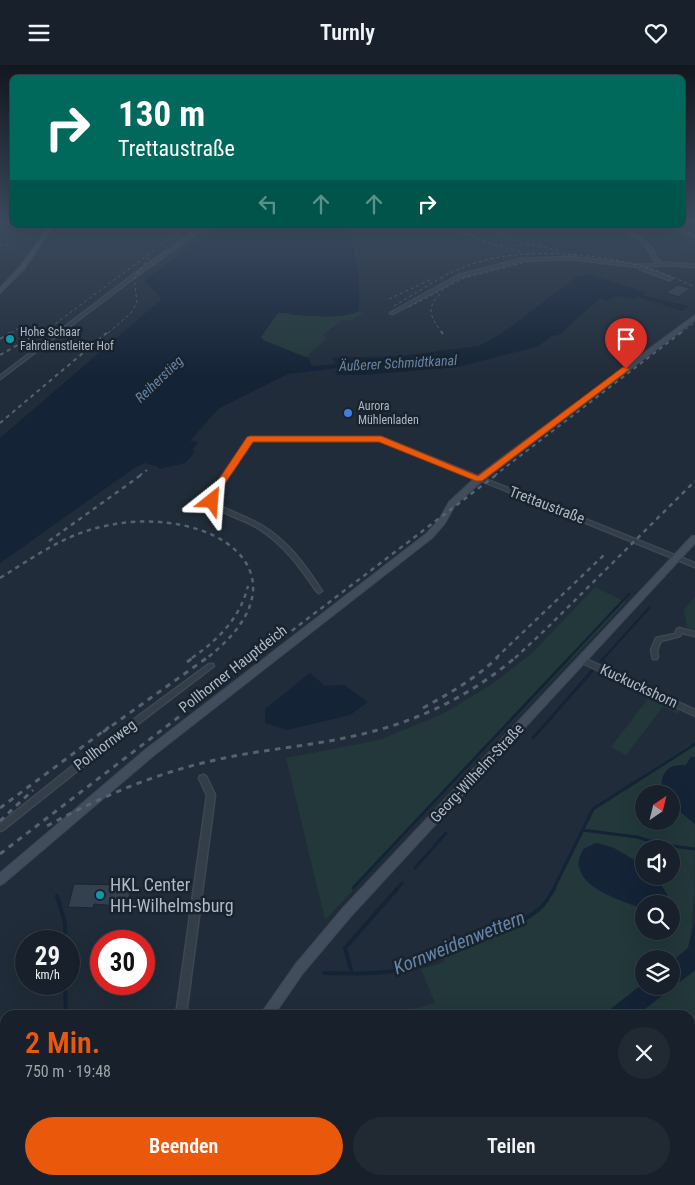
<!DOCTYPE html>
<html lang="de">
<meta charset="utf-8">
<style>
:root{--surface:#18212b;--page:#212933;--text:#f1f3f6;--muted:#9fa3a9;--line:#363e47;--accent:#ea580c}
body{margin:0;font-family:"Roboto Condensed",sans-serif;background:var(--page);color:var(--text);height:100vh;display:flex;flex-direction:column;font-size:19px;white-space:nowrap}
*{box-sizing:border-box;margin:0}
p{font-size:16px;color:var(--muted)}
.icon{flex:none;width:28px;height:28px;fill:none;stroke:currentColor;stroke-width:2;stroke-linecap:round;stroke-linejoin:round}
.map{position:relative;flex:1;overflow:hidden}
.details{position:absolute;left:0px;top:945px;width:695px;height:175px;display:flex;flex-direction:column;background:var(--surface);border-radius:15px 15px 0 0;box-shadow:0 5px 20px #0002,0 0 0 1px var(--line)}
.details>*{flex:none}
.banner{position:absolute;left:10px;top:10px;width:675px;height:152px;border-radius:8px;box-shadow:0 5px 20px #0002,0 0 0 1px var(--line);background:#00695c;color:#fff;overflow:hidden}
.needle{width:32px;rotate:35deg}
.fabs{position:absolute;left:635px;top:720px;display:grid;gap:10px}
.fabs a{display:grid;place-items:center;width:45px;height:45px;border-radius:50%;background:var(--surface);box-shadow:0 5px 20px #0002,0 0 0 1px var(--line);font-size:25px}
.speed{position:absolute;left:15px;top:865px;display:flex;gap:10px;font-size:25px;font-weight:700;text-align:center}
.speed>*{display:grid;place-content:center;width:65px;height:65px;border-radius:50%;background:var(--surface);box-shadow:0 5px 20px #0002,0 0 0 1px var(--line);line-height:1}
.speed small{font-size:12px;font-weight:400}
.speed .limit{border:8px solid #d22;background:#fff;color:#111}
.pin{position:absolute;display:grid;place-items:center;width:42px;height:42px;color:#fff;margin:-51px -21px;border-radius:50% 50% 50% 0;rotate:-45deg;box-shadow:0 0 5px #0007}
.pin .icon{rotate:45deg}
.me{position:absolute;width:55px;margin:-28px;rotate:28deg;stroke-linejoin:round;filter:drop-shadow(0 0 4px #0008)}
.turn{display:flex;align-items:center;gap:18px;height:105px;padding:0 25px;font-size:22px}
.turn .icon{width:65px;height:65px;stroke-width:2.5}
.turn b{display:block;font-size:35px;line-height:42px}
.lanes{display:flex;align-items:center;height:48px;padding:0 25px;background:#0003;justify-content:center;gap:25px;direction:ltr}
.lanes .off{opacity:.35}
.round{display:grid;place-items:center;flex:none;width:52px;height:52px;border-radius:26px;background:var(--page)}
.headline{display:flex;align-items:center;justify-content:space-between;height:85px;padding:0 25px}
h1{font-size:30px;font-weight:600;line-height:38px;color:var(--accent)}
.cta{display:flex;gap:10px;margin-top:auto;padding:10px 25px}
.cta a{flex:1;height:58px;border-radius:30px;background:var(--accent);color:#fff;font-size:20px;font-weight:600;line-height:58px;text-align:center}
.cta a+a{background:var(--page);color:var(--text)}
header{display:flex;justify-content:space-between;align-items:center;height:65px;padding:0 25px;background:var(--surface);font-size:22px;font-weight:600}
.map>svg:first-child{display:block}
.green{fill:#22383a;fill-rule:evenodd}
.water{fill:#142336}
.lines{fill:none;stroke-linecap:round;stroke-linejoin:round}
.stream-far3{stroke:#142336;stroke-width:1}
.stream-far2{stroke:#142336;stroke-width:2.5}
.stream-far1{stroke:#142336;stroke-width:3}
.stream{stroke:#142336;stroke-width:4}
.building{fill:#324050;stroke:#1b2530}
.street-casing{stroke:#3d4753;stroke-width:3}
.secondary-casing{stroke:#3d4753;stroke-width:2}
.street{fill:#343e49;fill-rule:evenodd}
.secondary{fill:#414d5c;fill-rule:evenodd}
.rail-far3{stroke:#556271;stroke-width:1;stroke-dasharray:3 3;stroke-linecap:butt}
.rail-far2{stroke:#556271;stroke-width:2;stroke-dasharray:4 4;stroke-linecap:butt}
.rail-far1{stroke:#556271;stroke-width:2.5;stroke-dasharray:4.5 4.5;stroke-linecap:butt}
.rail{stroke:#556271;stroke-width:3;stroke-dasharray:5.5 5.5;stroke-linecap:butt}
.route{fill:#ea580c;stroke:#983908}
.culture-dot{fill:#0f9aa8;stroke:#19232e;stroke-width:2}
.shop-dot{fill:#3f7fe0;stroke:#19232e;stroke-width:2}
.labels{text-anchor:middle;stroke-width:5;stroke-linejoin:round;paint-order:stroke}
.far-poi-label{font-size:12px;fill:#aeb8c6;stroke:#19232e;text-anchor:start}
.far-water-label{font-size:14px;font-style:italic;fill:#6684a6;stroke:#19232e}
.street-label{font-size:15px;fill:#aeb8c6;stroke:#19232e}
.near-poi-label{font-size:18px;fill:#aeb8c6;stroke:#19232e;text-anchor:start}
.near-water-label{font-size:19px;font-style:italic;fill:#6684a6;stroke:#19232e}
</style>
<header><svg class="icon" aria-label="menu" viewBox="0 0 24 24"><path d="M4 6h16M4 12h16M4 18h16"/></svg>Turnly<svg class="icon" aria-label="heart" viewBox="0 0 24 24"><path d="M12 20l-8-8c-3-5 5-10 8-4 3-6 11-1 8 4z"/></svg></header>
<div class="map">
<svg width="695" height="1120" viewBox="0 0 695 1120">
<rect width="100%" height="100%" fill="#202c39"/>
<path class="green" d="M359,246L364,248L351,255H342L323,270L326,274L308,290L309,292L301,291L263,275L260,272L278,248C285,246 290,250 297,250C317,251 341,254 359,246Z
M595,522L626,537L325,855L286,693L379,675L442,649L491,620L532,588Z
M695,531V565L687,563L684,545Z
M650,631L681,645L678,649L663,642L626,690L611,682Z
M695,679V692H691L686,700C667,703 667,703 661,723L664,729H644V756H671V739L695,759C695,789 695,857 688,882C685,888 677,893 671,897V894H644V918L603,950H409L408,945L435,938L421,904L445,897L441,889L529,850L539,841L553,821L593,743L687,681ZM596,778L609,781L644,801V784H671V811H655L671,839V866H644V844L600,825L592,820L578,801V795L583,784Z
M695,905V1120H437L438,1115H690V950H637Z"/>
<path class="water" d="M219,160H353L350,164L359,211V246C341,254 316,251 297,250C290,250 285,246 278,248L261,272L263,275L308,293L312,301L336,299L332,293L400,291L479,281L504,267L576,212L585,210L584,208L646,227L642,230L689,241L682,246L638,232L635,234L617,231L607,236L600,233L559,270L551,271L539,281L458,302L363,310H336L338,306L337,303L288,309L218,344L190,376L198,377L193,384L194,388L185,398L159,404L158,402L145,398L133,404L0,498V373L162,234L144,216Z
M310,608L325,621L344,620L368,637L350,650L287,665L265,658V644Z
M691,692H695V759L671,739V729H664C659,719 662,704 674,701C678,700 682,700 686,700Z
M596,778L614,783L644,801V811H655L667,829L670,839H644V844C620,835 562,819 584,784Z
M695,858V905L637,950H603L644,918V921H671V897L688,883Z"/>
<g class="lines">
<path class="stream-far3" d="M37,169L41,163
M8,209L36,172
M0,217L5,212"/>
<path class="stream-far2" d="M569,593L629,529
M604,593L649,543"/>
<path class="stream-far1" d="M601,596L605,592
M533,673L593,605
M582,765L637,772L664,780L695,784
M415,803L446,768
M353,823L570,592
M396,825L402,818
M553,825L593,744L695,679"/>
<path class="stream" d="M57,831L65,858V876
M324,908C347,908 370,910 393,906C421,902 526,861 543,840C547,836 550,829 554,824
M352,908L345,883L397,824
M65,919L66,950
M0,1068L5,1074
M36,1115L40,1120
M70,1115V1120"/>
</g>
<path class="building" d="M677,220L690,223L679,232L666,228Z
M74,819L132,820L127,842L94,839L93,843L68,842Z"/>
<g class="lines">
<defs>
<path id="street" d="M35,160H49L52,161L50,162Z
M204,160H208L135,212L0,314V311L133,210Z
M614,160H618C629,167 642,171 650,181C655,187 655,194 661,198H670L695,200V202L670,200L638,202L571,194L521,196L461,212L393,249L390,248L459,210L521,194L571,192L638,200L657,199C651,193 650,184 643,178C635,170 623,167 614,160Z
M641,202L671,213L672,214L669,215L640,204L639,203Z
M248,373H383L695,498V502L380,375H251L216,429L214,436L218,440C232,447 247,452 261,460C288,476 305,500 322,526L319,528L317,527C300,502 283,478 256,462C241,453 220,449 208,436L210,429Z
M679,563L695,567V571L682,568L680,571L661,576L657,585L658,592L657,594H653L651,585L656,573L675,569L677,564Z
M580,593H584L695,645V651L580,597L579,595Z
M209,599H213L214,601L101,687L3,765L0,766V759L95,683Z
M203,710L206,711L215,730L186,950H176L207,730L199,713L200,711Z
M223,1115H233L235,1120H225Z"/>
<path id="secondary" d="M50,160H54L24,204L0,228V223L20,202Z
M668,160H674L695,170V173Z
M695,250V255L482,416L455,440L445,458L432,473L153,691L4,818L0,820V808L145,685L426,469L439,455L449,437L476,412Z
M692,471H695V478L351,851L303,908L274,950H260L295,900L343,843Z
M165,1115H180L178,1120H163Z"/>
</defs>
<use href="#street" class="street-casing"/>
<use href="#secondary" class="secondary-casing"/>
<use href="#street" class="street"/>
<use href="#secondary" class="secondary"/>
<path class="rail-far3" d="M444,160L492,179L522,187
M664,160L695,177
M498,168L523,178L561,186
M0,179L8,180
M440,229C425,244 431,252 442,268
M389,234L432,214
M394,241C420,226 446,207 475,198C525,182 595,188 645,202C663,207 679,215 695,222
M409,242L464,213L522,198
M11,268L24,260
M40,268L55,259L188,160
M108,268L131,248L137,237L134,213L149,193
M681,268L695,257"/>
<path class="rail-far2" d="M441,266L443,269
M0,274L13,266
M0,290L42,266
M0,358L109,266
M139,411L147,405
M494,411L683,266"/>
<path class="rail-far1" d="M49,476L141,410
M0,513C47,484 74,462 132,457C229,450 306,516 207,593
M192,593C219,574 240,553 248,521
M256,593L496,410
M496,593L605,489
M515,593L545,565L695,416"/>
<path class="rail" d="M187,597L194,592
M423,643C450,628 475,614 498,592
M103,667L208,592
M0,743L109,662
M0,756L33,725
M47,761C102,731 158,707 220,694C265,684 312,681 358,670C417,657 470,631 516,592
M0,789L257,592"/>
</g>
<linearGradient id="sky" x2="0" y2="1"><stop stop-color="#12181f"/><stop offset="0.5" stop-color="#3c4b5f"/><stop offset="1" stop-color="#3c4b5f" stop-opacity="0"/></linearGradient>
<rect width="695" height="311" fill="url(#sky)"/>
<path class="route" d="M623,302L630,304L482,416H476L379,377H253L218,429L215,438L212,439L207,436L209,429L247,372L250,371H381L478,411Z"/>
<g class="culture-dot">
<circle cx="10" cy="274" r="5"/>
<circle cx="100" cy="830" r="5"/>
</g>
<circle class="shop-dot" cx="348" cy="348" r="5"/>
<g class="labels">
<g class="far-poi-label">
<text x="20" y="271">Hohe Schaar<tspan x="20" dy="14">Fahrdienstleiter Hof</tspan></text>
<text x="358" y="345">Aurora<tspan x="358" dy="14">Mühlenladen</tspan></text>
</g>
<g class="far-water-label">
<text transform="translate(398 298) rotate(-3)" y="5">Äußerer Schmidtkanal</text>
<text transform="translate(159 314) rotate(-44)" y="5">Reiherstieg</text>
</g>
<g class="street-label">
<text transform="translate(547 440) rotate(21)" y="5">Trettaustraße</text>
<text transform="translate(233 604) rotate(-38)" y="5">Pollhorner Hauptdeich</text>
<text transform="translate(639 621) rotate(25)" y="5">Kuckuckshorn</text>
<text transform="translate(105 680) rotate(-37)" y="5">Pollhornweg</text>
<text transform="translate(477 708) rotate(-47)" y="5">Georg-Wilhelm-Straße</text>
</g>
<g class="near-poi-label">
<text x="110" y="826">HKL Center<tspan x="110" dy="21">HH-Wilhelmsburg</tspan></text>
</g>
<g class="near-water-label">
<text transform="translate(459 877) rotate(-22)" y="7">Kornweidenwettern</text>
</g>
</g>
</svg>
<div class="fabs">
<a><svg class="needle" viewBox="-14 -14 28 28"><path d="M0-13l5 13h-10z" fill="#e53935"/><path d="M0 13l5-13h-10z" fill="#9fa3a9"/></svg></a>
<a><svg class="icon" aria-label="sound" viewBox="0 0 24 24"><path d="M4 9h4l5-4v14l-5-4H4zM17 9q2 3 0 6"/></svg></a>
<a><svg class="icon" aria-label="search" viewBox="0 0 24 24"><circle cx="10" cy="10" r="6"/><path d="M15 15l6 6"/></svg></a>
<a><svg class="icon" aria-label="layers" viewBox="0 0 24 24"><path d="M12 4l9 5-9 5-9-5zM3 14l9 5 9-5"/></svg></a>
</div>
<div class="speed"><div>29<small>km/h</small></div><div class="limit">30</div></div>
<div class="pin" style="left:626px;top:304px;background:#d93025"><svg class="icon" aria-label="arrive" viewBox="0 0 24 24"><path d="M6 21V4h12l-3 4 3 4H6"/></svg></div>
<svg class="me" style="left:212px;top:436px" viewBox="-20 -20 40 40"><path d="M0-17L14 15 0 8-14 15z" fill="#ea580c" stroke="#fff" stroke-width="4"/></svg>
<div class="banner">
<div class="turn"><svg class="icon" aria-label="right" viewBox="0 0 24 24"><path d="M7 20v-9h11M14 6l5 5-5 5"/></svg><div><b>130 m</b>Trettaustraße</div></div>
<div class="lanes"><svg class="icon off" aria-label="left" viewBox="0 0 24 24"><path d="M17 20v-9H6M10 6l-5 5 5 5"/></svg><svg class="icon off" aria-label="ahead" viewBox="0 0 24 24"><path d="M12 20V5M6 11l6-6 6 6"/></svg><svg class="icon off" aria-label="ahead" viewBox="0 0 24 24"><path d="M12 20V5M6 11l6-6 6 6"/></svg><svg class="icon" aria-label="right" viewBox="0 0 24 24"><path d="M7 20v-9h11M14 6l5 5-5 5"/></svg></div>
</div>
<section class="details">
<div class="headline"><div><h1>2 Min.</h1><p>750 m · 19:48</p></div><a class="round"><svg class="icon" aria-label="close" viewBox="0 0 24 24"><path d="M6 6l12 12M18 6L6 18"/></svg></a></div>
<div class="cta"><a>Beenden</a><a>Teilen</a></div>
</section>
</div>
